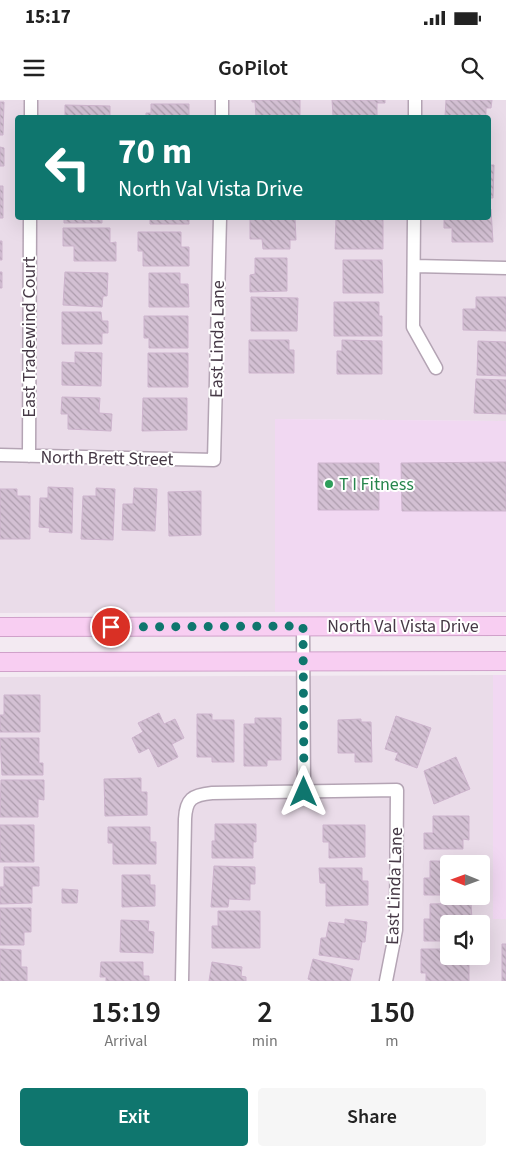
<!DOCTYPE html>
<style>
:root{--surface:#fff;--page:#f6f6f6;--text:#222;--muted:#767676;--accent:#0f766e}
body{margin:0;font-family:"Source Sans 3",sans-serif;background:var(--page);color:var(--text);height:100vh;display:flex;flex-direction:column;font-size:19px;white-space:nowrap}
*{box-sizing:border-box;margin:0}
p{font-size:16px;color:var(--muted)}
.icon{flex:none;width:28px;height:28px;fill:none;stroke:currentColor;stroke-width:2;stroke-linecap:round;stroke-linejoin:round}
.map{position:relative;height:881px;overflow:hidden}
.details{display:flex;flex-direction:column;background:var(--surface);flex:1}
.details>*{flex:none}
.top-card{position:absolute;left:15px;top:15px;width:476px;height:105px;border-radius:5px;box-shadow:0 5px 20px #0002;background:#0f766e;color:#fff;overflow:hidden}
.needle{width:32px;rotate:271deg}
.buttons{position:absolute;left:440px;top:755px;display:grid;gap:10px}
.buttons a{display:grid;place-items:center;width:50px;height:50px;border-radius:5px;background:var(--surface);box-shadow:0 5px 20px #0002;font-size:25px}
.pin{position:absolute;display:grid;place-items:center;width:42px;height:42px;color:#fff;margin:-21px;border:2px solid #fff;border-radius:50%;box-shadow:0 1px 5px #0007}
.me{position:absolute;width:55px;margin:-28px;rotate:0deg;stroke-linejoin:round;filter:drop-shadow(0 0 4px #0008)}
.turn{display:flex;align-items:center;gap:18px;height:105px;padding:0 20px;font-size:22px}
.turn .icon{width:65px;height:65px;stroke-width:2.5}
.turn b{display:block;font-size:35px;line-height:42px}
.eta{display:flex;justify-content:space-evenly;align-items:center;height:85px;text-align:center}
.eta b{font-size:30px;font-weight:600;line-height:35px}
.primary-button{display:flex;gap:10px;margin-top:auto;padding:10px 20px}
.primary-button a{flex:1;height:58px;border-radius:5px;background:var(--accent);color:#fff;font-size:20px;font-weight:600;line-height:58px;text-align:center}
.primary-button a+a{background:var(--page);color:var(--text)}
.status{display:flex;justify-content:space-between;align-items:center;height:35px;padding:0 25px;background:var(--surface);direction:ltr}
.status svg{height:14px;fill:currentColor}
header{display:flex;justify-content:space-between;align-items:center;height:65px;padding:0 20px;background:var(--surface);font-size:22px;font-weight:600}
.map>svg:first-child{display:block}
.residential{fill:#eadce9;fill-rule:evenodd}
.commercial{fill:#f1d8f2}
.building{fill:url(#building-back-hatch);stroke:#cdb4cd}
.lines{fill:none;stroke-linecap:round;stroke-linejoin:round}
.street-casing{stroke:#b4a4b4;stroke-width:15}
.secondary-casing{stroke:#d0a1ca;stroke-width:20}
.street{stroke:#fff;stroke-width:12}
.secondary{stroke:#f8cef2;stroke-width:18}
.route{stroke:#0f766e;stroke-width:9;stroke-dasharray:0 16.2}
.leisure-dot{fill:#2e9e5b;stroke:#fff;stroke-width:2}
.labels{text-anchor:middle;stroke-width:4;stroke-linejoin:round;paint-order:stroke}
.street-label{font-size:18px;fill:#463946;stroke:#fff}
.leisure-label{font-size:18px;fill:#27864d;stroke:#fff;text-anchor:start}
</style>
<div class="status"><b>15:17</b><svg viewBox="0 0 49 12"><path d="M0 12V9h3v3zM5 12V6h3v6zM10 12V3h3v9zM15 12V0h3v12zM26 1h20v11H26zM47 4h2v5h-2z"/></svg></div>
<header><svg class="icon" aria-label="menu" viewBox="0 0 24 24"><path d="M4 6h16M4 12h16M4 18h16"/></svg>GoPilot<svg class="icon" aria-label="search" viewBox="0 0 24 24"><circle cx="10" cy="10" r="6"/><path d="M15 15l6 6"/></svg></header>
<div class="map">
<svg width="506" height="881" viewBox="0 0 506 881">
<defs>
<pattern id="building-back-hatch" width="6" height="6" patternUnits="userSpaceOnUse" patternTransform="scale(1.25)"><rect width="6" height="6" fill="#d3c0d3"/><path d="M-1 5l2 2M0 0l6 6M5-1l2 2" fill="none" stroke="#ad9dad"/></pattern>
</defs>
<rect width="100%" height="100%" fill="#f3eaf2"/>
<path class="residential" d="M0,0H506V321L275,319V512L0,513ZM18,18H489V118H18Z
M493,575V819H506V881H0V577ZM449,764H481V796H449ZM449,824H481V856H449Z"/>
<path class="commercial" d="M275,319L506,321V512H275Z
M493,575H506V819H493Z"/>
<path class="building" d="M252,0H300V16H256L255,2H252Z
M332,0H385V3H377V16H333Z
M446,0H492L491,8H486V18L445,17Z
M0,2H4L3,35H0Z
M151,4H189V18H146V13H151Z
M65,5L110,6V18H65Z
M0,47L4,48V66H0Z
M489,65H494L493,98H489Z
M0,86H3V118H0Z
M489,109H491L493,142H452V128H444V118H489Z
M64,118H102V123H64Z
M150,118H189V124H150Z
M250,118H295L296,140H290V149H263L262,139H250Z
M336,118H383V149H335Z
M63,128H110V143L116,142V161H74V146H63Z
M138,132H181V147H189V166H143V151H138Z
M0,141H2V160H0Z
M255,158H287V191L250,192V175L255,174Z
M343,160H382L383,193H343Z
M0,172H2V188H0Z
M65,172L108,173L107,196H103L102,207L63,205Z
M149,173H180V184H188L189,207H149Z
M251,197L298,198L297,231H251Z
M476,197H506V231L463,230V209H476Z
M334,202H379V216H382V236H334Z
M62,212H101L102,221H108V233H102V244H62Z
M144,216H188V248H149V238H144Z
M249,240H289V250H294V273H249Z
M342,240L382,241V274H337V251H342Z
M478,241L506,242V276L477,275Z
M75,252L102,253L101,286L62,285V262L75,263Z
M148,253H188V287H148Z
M476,279L506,280V314L474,313Z
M62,297L100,298L99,313L112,314L111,331L68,329V314H61Z
M143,298H187V330L142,331Z
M506,362V411H402L401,363Z
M318,363H379V410H318Z
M48,387L73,388L72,433L49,432L50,428L39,427L40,398H48Z
M96,388L115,389L113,440L81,439L83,396H96Z
M134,388L157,389L155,431L122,430L123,404H133Z
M0,389H17V396H30V439H0Z
M201,391V435L169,436L168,392Z
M4,595H40V632H0V615H4Z
M159,613L164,624L175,619L184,638L172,644L178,657L158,667L149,648L139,653L132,638L143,632L138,623Z
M197,614H212V620H234V662H212V657H197Z
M396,616L431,628L417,668L395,660L398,653L385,649Z
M255,618H281V660H267V666H244V624H255Z
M361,619V622H371L372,662H355V653H338V620Z
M0,638H39V663H43V675H2Z
M456,657L470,689L434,704L424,671Z
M141,678V692H147V715L105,716L104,679Z
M1,680H44V700L38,699V717H0Z
M433,716H469V740L463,739V749H424V733H433Z
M215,724H256V742H253V758H212V741H215Z
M0,725H34V762H0Z
M323,725H365V757L329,758V742H323Z
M108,727H150V742H156V764H113V743H108Z
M430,761H471V764H449V795H424V778H430Z
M214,766L255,767V784H250V800L229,799L228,807H211Z
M4,767H39V786H32V803L0,804V787H4Z
M319,768H362V781H368V805L326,806V783H320Z
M122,775H150V785H155V806L122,807Z
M62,789L78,790L77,803H62Z
M471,803L472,820H466V824H449V841H424V819H430V804Z
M0,808H31V832H24V845H0Z
M218,811H260V848H212V826H218Z
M345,819L367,822L365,842H362L359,860L319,855L321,838H326L329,822L345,824Z
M121,820L149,821L148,831L154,832L153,853L120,852Z
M502,844H506V881H502Z
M0,849L21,850V867H27V881H0Z
M421,849H449V856H463V860H469V881H426V873H421Z
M313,859L353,869L350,881H312L308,879Z
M101,862H143V876H149V881H106V877H100Z
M212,862L242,867L241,876L246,877V881H209Z"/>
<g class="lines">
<defs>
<path id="street" d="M31,18V0
M222,18V0
M415,18V0
M414,118L413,227L436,268
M414,166L506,168
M0,355L214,360L220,118
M29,356L30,118
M303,527L304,692
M182,881L185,719C186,699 192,695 212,693L397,690L396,830L386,881"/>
<path id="secondary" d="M0,527L506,526
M0,562L506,561"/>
</defs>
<use href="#street" class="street-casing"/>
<use href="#secondary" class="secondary-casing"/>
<use href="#street" class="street"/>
<use href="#secondary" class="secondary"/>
</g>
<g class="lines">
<path class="route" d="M111,527L303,526L304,692"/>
</g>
<circle class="leisure-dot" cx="329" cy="384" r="5"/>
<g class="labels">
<g class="street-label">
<text transform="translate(29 237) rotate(-90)" y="6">East Tradewind Court</text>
<text transform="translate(217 239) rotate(-89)" y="6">East Linda Lane</text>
<text transform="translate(107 358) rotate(1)" y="6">North Brett Street</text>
<text x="403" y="532">North Val Vista Drive</text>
<text transform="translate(394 786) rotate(-88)" y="6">East Linda Lane</text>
</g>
<g class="leisure-label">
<text x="339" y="390">T I Fitness</text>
</g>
</g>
</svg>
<div class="buttons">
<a><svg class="needle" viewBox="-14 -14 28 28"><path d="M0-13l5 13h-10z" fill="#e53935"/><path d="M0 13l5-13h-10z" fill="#767676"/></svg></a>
<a><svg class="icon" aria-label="sound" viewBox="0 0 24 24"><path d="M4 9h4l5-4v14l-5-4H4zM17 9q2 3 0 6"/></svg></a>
</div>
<div class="pin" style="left:111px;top:527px;background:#d93025"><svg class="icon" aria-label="arrive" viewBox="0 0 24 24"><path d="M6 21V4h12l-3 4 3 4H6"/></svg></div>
<svg class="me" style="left:304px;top:692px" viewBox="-20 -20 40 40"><path d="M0-17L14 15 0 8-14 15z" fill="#0f766e" stroke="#fff" stroke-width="4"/></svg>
<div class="top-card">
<div class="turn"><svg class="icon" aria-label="left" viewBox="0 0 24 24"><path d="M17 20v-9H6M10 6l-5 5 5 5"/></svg><div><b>70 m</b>North Val Vista Drive</div></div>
</div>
</div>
<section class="details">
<div class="eta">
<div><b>15:19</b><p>Arrival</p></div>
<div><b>2</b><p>min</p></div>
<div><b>150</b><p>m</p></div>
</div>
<div class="primary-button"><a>Exit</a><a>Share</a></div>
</section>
